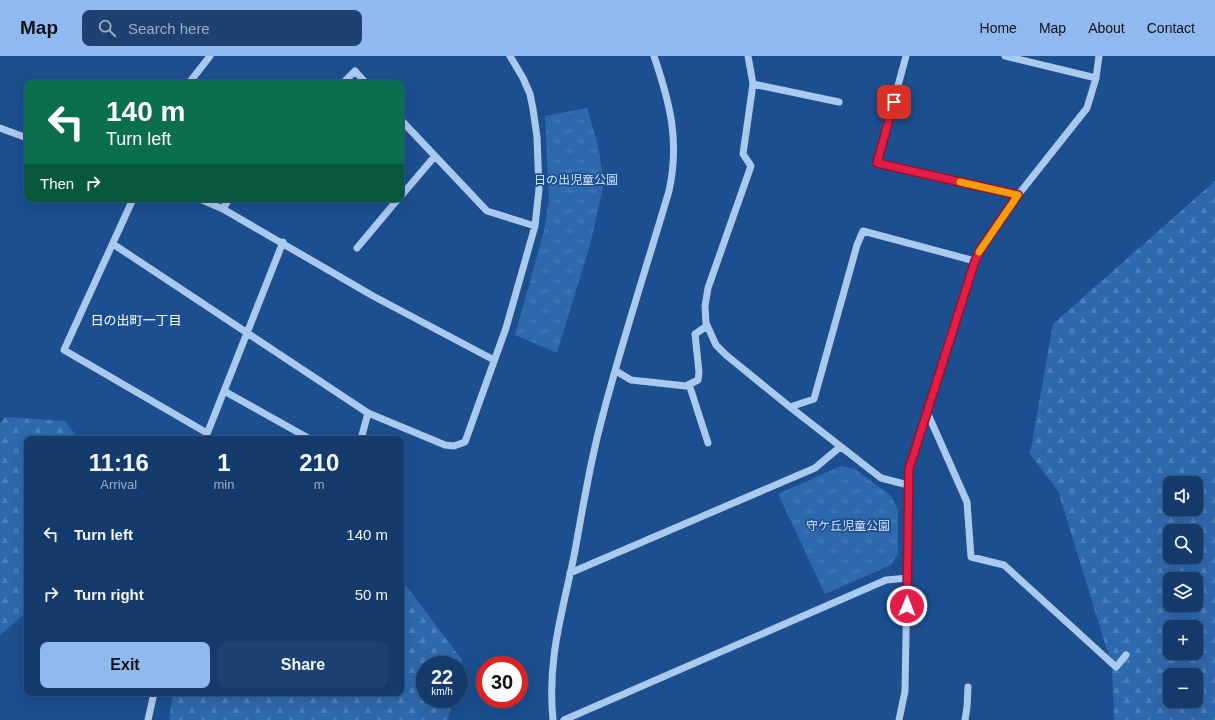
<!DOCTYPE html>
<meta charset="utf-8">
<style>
:root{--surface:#143b6b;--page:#1d4271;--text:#f1f3f6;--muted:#9dadc1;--line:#33557e;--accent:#90b9f0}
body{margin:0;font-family:Helvetica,"Noto Sans JP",sans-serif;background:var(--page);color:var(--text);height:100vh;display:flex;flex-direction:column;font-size:15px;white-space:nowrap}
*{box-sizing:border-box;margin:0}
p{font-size:13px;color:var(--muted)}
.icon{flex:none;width:22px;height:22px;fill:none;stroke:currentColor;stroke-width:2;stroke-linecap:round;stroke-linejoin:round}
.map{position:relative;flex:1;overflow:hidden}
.side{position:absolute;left:24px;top:380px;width:380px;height:260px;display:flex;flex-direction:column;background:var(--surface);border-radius:8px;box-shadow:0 4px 16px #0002,0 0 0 1px var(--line)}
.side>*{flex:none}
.top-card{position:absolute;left:24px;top:24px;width:380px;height:122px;border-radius:8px;box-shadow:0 4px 16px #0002,0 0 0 1px var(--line);background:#0b6e4f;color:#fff;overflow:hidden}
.controls{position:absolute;left:1163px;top:420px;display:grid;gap:8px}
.controls a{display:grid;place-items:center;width:40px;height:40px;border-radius:8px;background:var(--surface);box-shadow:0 4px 16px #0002,0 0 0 1px var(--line);font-size:20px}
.speed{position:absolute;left:416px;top:600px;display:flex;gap:8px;font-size:20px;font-weight:700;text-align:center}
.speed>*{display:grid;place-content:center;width:52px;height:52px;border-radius:50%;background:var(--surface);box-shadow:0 4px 16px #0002,0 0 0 1px var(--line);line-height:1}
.speed small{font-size:10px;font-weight:400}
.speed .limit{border:6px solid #d22;background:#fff;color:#111}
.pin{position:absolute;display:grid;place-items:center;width:34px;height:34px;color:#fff;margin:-17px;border-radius:8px;box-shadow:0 2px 6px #0006}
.me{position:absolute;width:44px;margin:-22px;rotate:1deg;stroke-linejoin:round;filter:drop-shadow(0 0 3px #0008)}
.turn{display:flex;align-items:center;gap:14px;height:84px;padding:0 16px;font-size:18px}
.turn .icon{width:52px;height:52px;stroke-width:2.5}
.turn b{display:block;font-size:28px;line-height:34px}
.then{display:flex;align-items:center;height:38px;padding:0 16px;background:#0003;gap:8px;font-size:15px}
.eta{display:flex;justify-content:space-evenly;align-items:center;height:68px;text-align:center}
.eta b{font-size:24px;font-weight:700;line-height:28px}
.primary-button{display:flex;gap:8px;margin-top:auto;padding:8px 16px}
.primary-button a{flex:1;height:46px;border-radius:8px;background:var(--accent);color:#111;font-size:16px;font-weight:700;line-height:46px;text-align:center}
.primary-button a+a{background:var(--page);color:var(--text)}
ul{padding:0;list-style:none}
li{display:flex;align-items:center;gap:12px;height:60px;padding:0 16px}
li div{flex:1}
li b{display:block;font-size:15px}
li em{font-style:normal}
header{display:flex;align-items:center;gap:24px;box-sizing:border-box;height:56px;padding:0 20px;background:var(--accent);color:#111}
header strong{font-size:19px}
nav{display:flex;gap:22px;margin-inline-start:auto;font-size:14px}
.search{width:280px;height:36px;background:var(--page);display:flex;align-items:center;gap:10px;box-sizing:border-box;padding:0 14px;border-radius:8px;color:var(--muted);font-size:15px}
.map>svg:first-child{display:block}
.forest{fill:url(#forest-firs);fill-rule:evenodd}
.park{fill:url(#park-tufts)}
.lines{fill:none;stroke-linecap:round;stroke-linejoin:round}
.minor{stroke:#a9c9ee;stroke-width:7}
.route-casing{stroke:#92132f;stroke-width:10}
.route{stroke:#e11d48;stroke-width:7}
.slow{stroke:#f59e0b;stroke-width:7}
.labels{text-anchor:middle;stroke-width:3.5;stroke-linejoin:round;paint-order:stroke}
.park-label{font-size:12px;fill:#cfe3fa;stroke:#1b4f8f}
.neighbourhood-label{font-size:13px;fill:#fff;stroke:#1b4f8f}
</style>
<header>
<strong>Map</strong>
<div class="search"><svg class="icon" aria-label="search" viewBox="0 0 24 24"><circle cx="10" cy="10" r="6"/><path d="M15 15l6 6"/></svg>Search here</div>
<nav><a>Home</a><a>Map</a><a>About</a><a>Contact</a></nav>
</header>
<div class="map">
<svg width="1215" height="664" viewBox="0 0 1215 664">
<defs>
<pattern id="forest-firs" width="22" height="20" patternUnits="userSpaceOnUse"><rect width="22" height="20" fill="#2e69ad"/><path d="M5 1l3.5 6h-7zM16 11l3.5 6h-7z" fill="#4d80b9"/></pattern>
<pattern id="park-tufts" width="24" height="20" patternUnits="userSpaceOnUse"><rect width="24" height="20" fill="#2e69ad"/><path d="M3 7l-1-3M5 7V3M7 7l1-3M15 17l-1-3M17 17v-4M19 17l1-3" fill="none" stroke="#4d80b9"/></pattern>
</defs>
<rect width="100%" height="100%" fill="#1b4f8f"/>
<path class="forest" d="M1215,125V664H1114L1112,610L1058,435L1030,398L1053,268ZM1170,427H1196V453H1170ZM1170,475H1196V501H1170ZM1170,523H1196V549H1170ZM1170,571H1196V597H1170ZM1170,619H1196V645H1170Z
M5,361L65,365L79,383H27V556L0,579V368Z
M401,523L462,604L459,615V609H425V643H453L448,664H169L173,637H401Z"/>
<path class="park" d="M587,52L598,89L604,127L590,189L557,297L515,279L544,175L549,144L545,60Z
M841,410L855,413L891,440L898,454V498L891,509L825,538L778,438Z"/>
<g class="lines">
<path class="minor" d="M748,0L753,28L743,98L751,110L708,232L705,250L706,267L716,289L726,299L790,351L881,422L908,429
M906,0L877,107L1018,139
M1005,0L1096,22
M189,27L210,0
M343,27L355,15L366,27
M753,28L839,46
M401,64L487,155L535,170
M0,72L27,82
M401,140L435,100
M133,143L64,294L207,377
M200,143L223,153L373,240L494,304
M223,153L229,143
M113,188L368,357L445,389L454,390L465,386L506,272L535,170L539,133L537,81L533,53L530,38L523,22L510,0
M357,192L398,143
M616,315L631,324L686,330L698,324L699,316L695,278L707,270
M689,328L708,387
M224,335L310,383
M790,351L814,343L857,189L863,175L975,205
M927,356L967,446L971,501L1004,509L1116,611L1126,599
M205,383L283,186
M361,383L368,357
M570,517L815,412L840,391
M148,664L154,637
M553,664C547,604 562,558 574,500C582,457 589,412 600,370C620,291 646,213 669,135C680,85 670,47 654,0
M564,664L886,524L908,522
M899,664L905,635L909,413L975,205L981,191L1018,139L1087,52L1096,22L1099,0
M965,664L967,651L968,631"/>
</g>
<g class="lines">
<defs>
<path id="route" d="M894,46L877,107L1018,139L982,191L975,205L909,413L907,550"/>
</defs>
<use href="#route" class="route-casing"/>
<use href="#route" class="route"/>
<path class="slow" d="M960,126L1018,139L979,196"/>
</g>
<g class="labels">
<g class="park-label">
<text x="576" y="128">日の出児童公園</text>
<text x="848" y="474">守ケ丘児童公園</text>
</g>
<g class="neighbourhood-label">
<text x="136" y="269">日の出町一丁目</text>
</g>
</g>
</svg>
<div class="controls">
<a><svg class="icon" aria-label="sound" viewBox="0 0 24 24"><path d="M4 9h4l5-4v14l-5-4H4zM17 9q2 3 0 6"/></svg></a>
<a><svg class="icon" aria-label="search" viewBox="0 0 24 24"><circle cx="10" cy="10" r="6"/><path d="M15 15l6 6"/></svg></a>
<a><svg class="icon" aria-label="layers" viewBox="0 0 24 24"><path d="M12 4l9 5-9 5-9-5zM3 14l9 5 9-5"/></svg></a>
<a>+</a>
<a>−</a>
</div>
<div class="speed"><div>22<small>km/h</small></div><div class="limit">30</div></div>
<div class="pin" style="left:894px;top:46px;background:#d93025"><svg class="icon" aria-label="arrive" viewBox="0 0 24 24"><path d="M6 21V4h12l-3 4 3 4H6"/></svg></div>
<svg class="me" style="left:907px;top:550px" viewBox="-20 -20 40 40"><circle r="17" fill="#e11d48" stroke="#fff" stroke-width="3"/><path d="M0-11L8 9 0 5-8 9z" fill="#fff"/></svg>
<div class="top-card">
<div class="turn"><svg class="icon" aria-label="left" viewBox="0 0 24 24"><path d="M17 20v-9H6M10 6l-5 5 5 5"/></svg><div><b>140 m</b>Turn left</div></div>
<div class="then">Then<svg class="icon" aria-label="right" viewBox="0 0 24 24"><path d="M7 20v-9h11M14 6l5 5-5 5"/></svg></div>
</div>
<section class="side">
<div class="eta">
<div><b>11:16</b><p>Arrival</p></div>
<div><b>1</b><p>min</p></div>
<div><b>210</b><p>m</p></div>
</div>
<ul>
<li><svg class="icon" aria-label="left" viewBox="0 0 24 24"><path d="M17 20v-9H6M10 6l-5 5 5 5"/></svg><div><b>Turn left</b></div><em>140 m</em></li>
<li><svg class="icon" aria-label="right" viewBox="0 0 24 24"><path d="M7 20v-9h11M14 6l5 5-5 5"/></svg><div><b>Turn right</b></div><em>50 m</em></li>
</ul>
<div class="primary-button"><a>Exit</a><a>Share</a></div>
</section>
</div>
